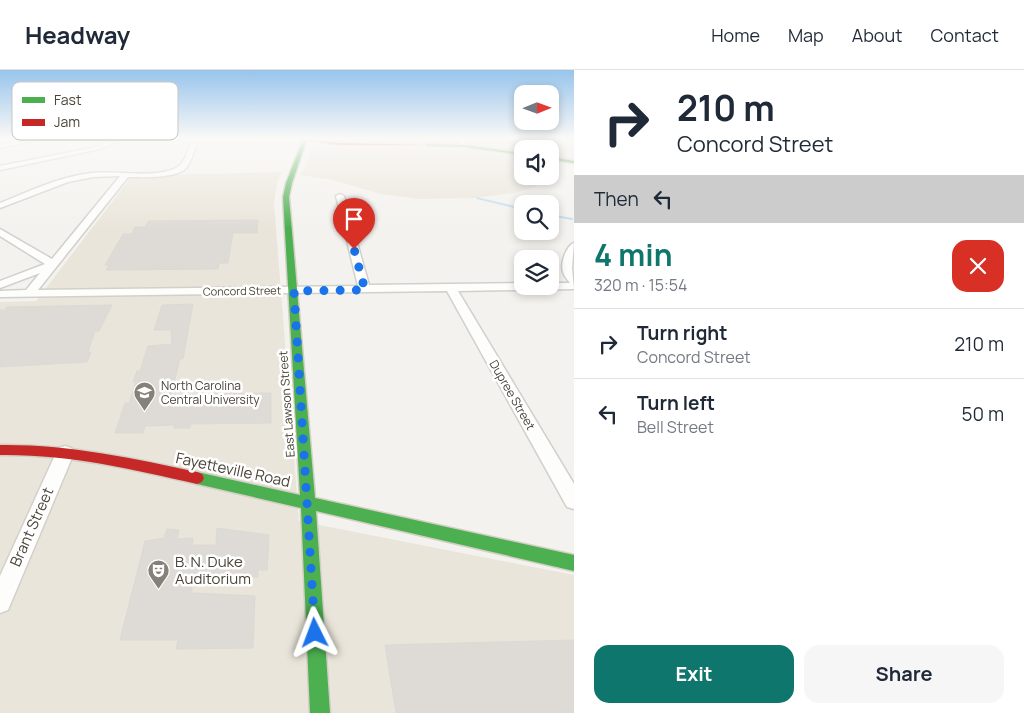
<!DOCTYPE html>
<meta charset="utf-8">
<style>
:root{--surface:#fff;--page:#f6f6f7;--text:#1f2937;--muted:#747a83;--line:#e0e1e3;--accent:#0f766e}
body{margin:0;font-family:Manrope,sans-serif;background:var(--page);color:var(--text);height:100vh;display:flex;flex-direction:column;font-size:19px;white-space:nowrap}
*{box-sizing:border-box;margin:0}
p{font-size:16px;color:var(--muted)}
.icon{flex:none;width:28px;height:28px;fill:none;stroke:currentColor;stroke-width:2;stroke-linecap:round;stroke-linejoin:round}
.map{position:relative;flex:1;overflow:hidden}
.drawer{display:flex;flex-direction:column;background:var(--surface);width:450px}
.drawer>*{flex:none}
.guide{background:#fff;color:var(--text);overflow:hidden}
.needle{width:32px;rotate:89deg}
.buttons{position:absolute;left:514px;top:15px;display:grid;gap:10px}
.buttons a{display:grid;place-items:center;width:45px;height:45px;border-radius:10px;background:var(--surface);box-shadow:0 2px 8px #0003;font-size:25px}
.pin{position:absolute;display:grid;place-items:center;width:42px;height:42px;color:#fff;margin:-51px -21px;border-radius:50% 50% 50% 0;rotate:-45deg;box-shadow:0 0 5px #0007}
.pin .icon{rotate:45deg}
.me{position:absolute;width:55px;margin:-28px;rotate:357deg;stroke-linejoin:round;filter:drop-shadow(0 0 4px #0008)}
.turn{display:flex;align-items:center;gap:18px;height:105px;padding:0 20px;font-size:22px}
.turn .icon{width:65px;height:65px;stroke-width:2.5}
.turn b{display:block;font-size:35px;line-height:42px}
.then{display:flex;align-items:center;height:48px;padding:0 20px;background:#0003;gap:10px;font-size:19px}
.round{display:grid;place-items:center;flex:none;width:52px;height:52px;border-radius:15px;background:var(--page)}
.head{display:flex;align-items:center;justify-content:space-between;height:85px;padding:0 20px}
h1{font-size:30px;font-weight:700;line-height:38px;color:var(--accent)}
.primary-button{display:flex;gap:10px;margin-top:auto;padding:10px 20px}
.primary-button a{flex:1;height:58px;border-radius:15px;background:var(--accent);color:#fff;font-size:20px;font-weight:700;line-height:58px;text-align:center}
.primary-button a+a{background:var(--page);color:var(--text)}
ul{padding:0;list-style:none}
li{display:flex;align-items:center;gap:15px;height:70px;padding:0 20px;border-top:1px solid var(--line)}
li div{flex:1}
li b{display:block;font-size:19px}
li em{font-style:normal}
header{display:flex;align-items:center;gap:30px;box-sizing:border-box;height:70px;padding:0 25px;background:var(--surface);border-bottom:1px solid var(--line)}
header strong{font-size:24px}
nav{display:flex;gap:28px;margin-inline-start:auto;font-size:18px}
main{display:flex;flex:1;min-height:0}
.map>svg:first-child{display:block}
.residential{fill:#e7e4dc}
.education{fill:#eae5da}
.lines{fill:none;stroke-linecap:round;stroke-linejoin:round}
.stream{stroke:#c0ddf1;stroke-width:2}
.building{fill:#dedbd6;stroke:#dcd9d4}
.street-casing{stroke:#d2d0cb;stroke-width:3}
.fast-casing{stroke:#d3cfc5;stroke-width:3}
.jam-casing{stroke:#d3cfc5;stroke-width:3}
.street{fill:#fdfdfc;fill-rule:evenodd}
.fast{fill:#4caf50;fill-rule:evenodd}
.jam{fill:#c62828;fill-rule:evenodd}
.route{stroke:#1a73e8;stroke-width:9;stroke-dasharray:0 16.2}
.labels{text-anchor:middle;stroke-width:5;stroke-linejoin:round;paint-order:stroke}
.far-street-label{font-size:11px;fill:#4b4439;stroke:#fff}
.poi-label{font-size:12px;fill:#4b4439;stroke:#fff;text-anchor:start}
.street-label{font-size:12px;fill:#4b4439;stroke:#fff}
.near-street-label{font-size:15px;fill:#4b4439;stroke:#fff}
.near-poi-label{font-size:15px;fill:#4b4439;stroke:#fff;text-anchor:start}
.key{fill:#fff;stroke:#c9c7c4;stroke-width:1}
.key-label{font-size:14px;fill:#4b4439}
</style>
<header>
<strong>Headway</strong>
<nav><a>Home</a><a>Map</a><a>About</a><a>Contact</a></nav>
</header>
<main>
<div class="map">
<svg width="574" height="643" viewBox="0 0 574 643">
<rect width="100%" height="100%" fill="#f4f2ee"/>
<path class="residential" d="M317,69H574V90L550,86V79H522V82L474,74L342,71Z"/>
<path class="education" d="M325,77L469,79L518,87L513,93L522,95V106H548L545,111L534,117L515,123L473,128L418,129L381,124L332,110L300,105L305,97L312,79Z
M282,102L277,113L274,133L299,451L574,505V643H0V232L36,231L132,106Z"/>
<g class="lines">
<path class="stream" d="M282,69L291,74
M477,128L522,139
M550,145L572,149"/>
</g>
<path class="building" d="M258,150L257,163H233L228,193H219L218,199L106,200L109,195H105L123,164H132L135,157H145L149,151Z
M193,234L183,289H180L171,325L271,323V353L191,354L190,358H174V355L145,356L143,363H115L125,333H129L136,312H133L137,301H140L148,276L172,274L171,260H154L162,235Z
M112,235L99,261H95L88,282H91L87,292L0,297V240H5L7,237Z
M217,458L269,465L267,500H258V507L192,508V523L255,526L253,578L176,579L178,570H120L145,471L164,468L167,459L179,460L177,469L193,468L192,475H216Z
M574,570V643H396L385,575Z"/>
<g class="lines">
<defs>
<path id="street" d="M28,69H39L0,78V74Z
M115,69H123L100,79L0,100V96L96,77Z
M193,69H199C195,78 192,91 186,98C176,109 141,107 128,107L38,220L358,216L336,126L340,124L344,126L369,215L522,213V216H550V213H570C567,209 564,206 563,202C560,194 566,176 574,173L572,198L574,219L458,221L574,414V439L567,437L447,221L0,227V221L26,220L40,203L0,218V211L45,194L0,166V159L52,189L120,106L93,107L68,112L0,138V133C30,121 59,107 91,103C117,100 153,109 176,98C185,94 189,77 193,69Z
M456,69H462L471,77L466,78Z
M65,376L71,378L74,383L8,540L0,543V506L56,383L59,378Z"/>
<path id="fast" d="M299,69H303L306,72L292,113L289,127L315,428L574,485V501L316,441L330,643H310L301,438L197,414L192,412L190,408L192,404L197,402L300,425L283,127L286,113L302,72Z
M425,74L465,75L522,83V85L465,77L427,76Z
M550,87L574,91V93L550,89Z"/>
<path id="jam" d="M303,69L339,73L429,75H339Z
M0,375C67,374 132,388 197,402L202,404L204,408L202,412L197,414C132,399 67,384 0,385Z"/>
</defs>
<use href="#street" class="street-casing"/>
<use href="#fast" class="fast-casing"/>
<use href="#jam" class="jam-casing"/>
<use href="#street" class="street"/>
<use href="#fast" class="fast"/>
<use href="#jam" class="jam"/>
</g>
<linearGradient id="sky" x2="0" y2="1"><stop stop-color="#98c4ec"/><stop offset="0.43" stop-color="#faf9f7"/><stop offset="1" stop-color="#faf9f7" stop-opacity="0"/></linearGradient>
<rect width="574" height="159" fill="url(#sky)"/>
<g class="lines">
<path class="route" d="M315,563L294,221L365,220L354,179"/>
</g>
<defs>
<symbol id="university-pin" viewBox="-11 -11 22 30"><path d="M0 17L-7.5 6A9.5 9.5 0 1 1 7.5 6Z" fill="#868178" stroke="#fff"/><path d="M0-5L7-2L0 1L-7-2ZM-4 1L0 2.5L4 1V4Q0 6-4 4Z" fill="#fff"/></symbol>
<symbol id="theatre-pin" viewBox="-11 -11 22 30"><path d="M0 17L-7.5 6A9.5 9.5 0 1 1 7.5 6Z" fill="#868178" stroke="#fff"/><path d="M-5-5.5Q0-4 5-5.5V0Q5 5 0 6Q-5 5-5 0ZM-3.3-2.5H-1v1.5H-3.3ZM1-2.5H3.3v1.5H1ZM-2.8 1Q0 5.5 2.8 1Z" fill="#fff"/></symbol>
</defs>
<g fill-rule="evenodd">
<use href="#university-pin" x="132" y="310" width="25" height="34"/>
<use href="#theatre-pin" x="146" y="488" width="25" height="34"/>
</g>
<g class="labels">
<g class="far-street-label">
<text transform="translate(242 221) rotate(-1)" y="4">Concord Street</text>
</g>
<g class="poi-label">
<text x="161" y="320">North Carolina<tspan x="161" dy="14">Central University</tspan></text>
</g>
<g class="street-label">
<text transform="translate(512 325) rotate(60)" y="4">Dupree Street</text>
<text transform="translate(287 334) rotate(-94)" y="4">East Lawson Street</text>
</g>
<g class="near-street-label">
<text transform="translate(233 400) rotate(12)" y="5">Fayetteville Road</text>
<text transform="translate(32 457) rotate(-66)" y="5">Brant Street</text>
</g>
<g class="near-poi-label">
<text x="175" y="497">B. N. Duke<tspan x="175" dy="17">Auditorium</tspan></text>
</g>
</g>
<rect x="12" y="12" width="166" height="58" rx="8" class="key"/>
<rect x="22" y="27" width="23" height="6" fill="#4caf50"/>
<rect x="22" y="49" width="23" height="7" fill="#c62828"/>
<g class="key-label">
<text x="54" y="35">Fast</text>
<text x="54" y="57">Jam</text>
</g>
</svg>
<div class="buttons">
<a><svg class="needle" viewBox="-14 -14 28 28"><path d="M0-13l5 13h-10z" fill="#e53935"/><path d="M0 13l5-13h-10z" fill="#747a83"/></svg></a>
<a><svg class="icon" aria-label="sound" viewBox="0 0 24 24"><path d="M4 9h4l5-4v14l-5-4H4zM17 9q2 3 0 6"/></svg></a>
<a><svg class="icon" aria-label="search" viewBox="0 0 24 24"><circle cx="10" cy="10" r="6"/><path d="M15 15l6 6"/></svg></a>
<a><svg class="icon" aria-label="layers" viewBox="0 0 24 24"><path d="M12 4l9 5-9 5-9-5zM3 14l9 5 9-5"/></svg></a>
</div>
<div class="pin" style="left:354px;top:179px;background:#d93025"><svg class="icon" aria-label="arrive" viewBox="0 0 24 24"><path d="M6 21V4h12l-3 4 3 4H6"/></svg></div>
<svg class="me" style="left:315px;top:563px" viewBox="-20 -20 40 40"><path d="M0-17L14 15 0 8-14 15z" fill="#1a73e8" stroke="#fff" stroke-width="4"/></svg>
</div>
<section class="drawer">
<div class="guide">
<div class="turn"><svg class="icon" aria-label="right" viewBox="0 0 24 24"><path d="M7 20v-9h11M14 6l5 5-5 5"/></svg><div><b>210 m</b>Concord Street</div></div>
<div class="then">Then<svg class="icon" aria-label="left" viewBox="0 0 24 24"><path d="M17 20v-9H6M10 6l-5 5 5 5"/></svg></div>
</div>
<div class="head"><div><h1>4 min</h1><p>320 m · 15:54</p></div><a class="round" style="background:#d93025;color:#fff"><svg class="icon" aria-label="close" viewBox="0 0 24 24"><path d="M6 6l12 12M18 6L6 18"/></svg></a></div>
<ul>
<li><svg class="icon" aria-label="right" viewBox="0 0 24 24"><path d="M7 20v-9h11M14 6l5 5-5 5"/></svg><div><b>Turn right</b><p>Concord Street</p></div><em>210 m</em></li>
<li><svg class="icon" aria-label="left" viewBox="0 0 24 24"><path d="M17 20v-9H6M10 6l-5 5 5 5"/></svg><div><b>Turn left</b><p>Bell Street</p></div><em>50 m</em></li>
</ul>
<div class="primary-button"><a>Exit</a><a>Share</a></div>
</section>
</main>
